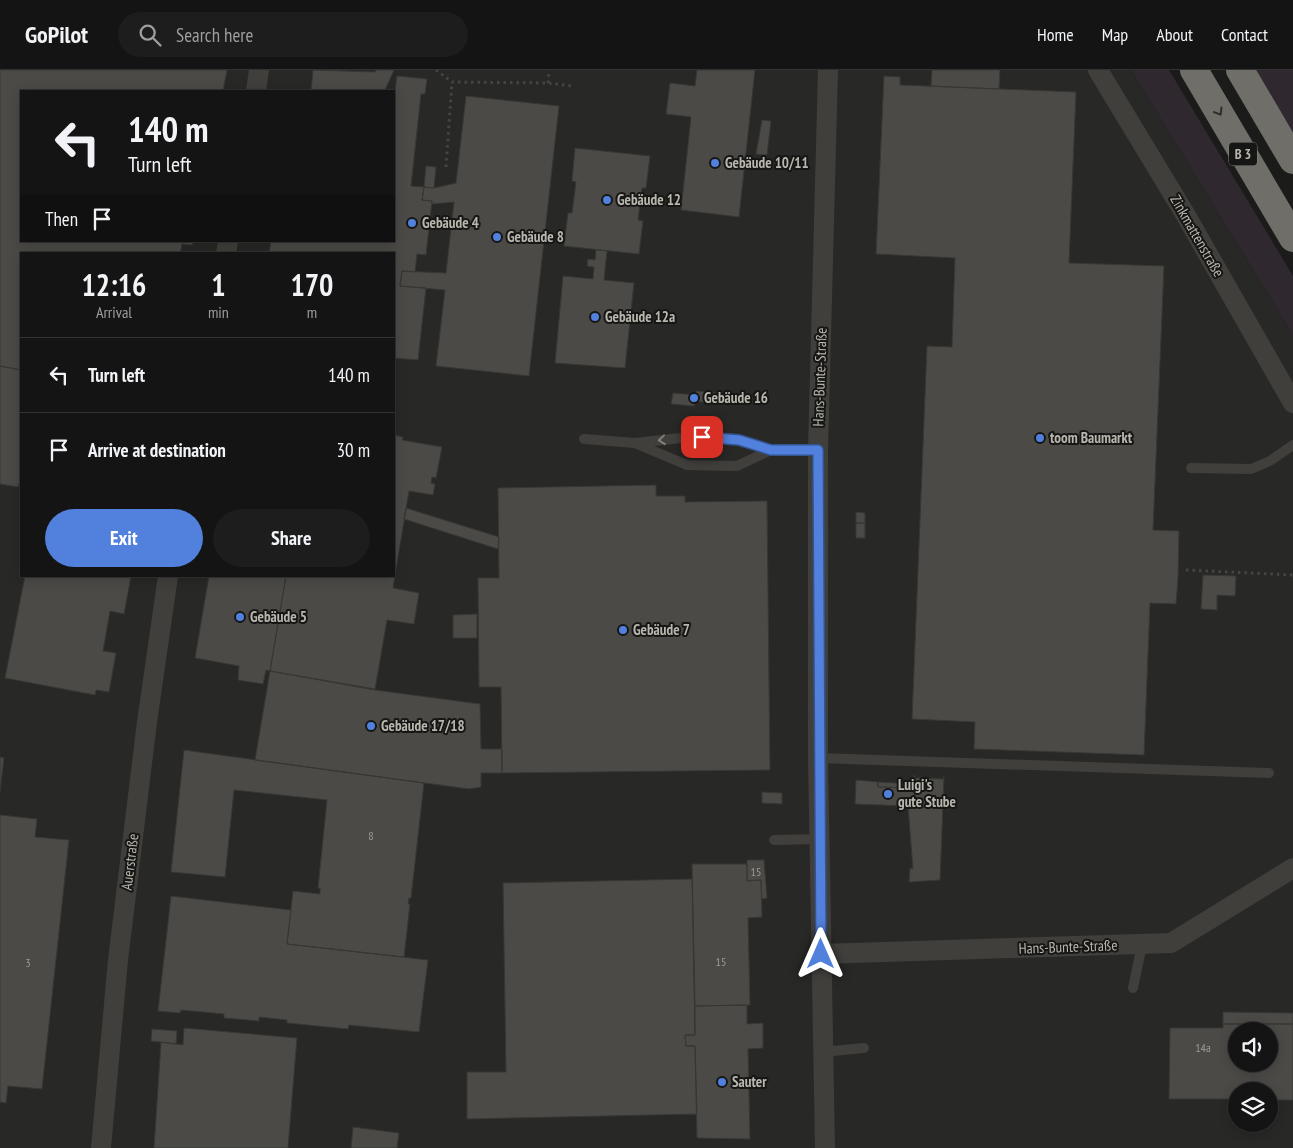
<!DOCTYPE html>
<meta charset="utf-8">
<style>
:root{--surface:#141414;--page:#1d1d1d;--text:#f1f3f6;--muted:#9d9ea0;--line:#333334;--accent:#5181dc}
body{margin:0;font-family:"PT Sans Narrow",sans-serif;background:var(--page);color:var(--text);height:100vh;display:flex;flex-direction:column;font-size:19px;white-space:nowrap}
*{box-sizing:border-box;margin:0}
p{font-size:16px;color:var(--muted)}
.icon{flex:none;width:28px;height:28px;fill:none;stroke:currentColor;stroke-width:2;stroke-linecap:round;stroke-linejoin:round}
.map{position:relative;flex:1;overflow:hidden}
.side{position:absolute;left:20px;top:182px;width:375px;height:325px;display:flex;flex-direction:column;background:var(--surface);border-radius:0px;box-shadow:0 2px 12px #0003,0 0 0 1px var(--line)}
.side>*{flex:none}
.guide{position:absolute;left:20px;top:20px;width:375px;height:152px;border-radius:0px;box-shadow:0 2px 12px #0003,0 0 0 1px var(--line);background:#141414;color:var(--text);overflow:hidden}
.controls{position:absolute;left:1228px;top:952px;display:grid;gap:10px}
.controls a{display:grid;place-items:center;width:50px;height:50px;border-radius:50%;background:var(--surface);box-shadow:0 2px 12px #0003,0 0 0 1px var(--line);font-size:25px}
.pin{position:absolute;display:grid;place-items:center;width:42px;height:42px;color:#fff;margin:-21px;border-radius:10px;box-shadow:0 2px 8px #0006}
.me{position:absolute;width:55px;margin:-28px;rotate:0deg;stroke-linejoin:round;filter:drop-shadow(0 0 4px #0008)}
.turn{display:flex;align-items:center;gap:18px;height:105px;padding:0 25px;font-size:22px}
.turn .icon{width:65px;height:65px;stroke-width:2.5}
.turn b{display:block;font-size:35px;line-height:42px}
.then{display:flex;align-items:center;height:48px;padding:0 25px;background:#0003;gap:10px;font-size:19px}
.eta{display:flex;justify-content:space-evenly;align-items:center;height:85px;text-align:center}
.eta b{font-size:30px;font-weight:600;line-height:35px}
.primary-button{display:flex;gap:10px;margin-top:auto;padding:10px 25px}
.primary-button a{flex:1;height:58px;border-radius:30px;background:var(--accent);color:#fff;font-size:20px;font-weight:600;line-height:58px;text-align:center}
.primary-button a+a{background:var(--page);color:var(--text)}
ul{padding:0;list-style:none}
li{display:flex;align-items:center;gap:15px;height:75px;padding:0 25px;border-top:1px solid var(--line)}
li div{flex:1}
li b{display:block;font-size:19px}
li em{font-style:normal}
header{display:flex;align-items:center;gap:30px;box-sizing:border-box;height:70px;padding:0 25px;background:var(--surface);border-bottom:1px solid var(--line)}
header strong{font-size:24px}
nav{display:flex;gap:28px;margin-inline-start:auto;font-size:18px}
.search{width:350px;height:45px;background:var(--page);display:flex;align-items:center;gap:12px;box-sizing:border-box;padding:0 18px;border-radius:28px;color:var(--muted);font-size:19px}
.map>svg:first-child{display:block}
.built{fill:#282826;fill-rule:evenodd}
.green{fill:#30282f}
.building{fill:#4b4a47;stroke:#373734;fill-rule:evenodd}
.lines{fill:none;stroke-linecap:round;stroke-linejoin:round}
.path{stroke:#474541;stroke-width:3;stroke-dasharray:2.5 4;stroke-linecap:butt}
.lane{stroke:#403f3b;stroke-width:10}
.street{stroke:#403f3b;stroke-width:20}
.highway{stroke:#706e68;stroke-width:28}
.oneway{stroke:#2c2c2a}
.oneway2{stroke:#83807a}
.route-casing{stroke:#35548f;stroke-width:12}
.route{stroke:#5181dc;stroke-width:9}
.poi-dot{fill:#5181dc;stroke:#161615;stroke-width:2}
.labels{text-anchor:middle;stroke-width:4;stroke-linejoin:round;paint-order:stroke}
.number-label{font-size:12px;fill:#9e9b94}
.shield{fill:#161615;stroke:#888680;stroke-width:1}
.shield-label{font-size:14px;font-weight:bold;fill:#b9b6ae}
.poi-label{font-size:15px;font-weight:bold;fill:#b9b6ae;stroke:#161615;text-anchor:start}
.street-label{font-size:15px;fill:#b9b6ae;stroke:#161615}
</style>
<header>
<strong>GoPilot</strong>
<div class="search"><svg class="icon" aria-label="search" viewBox="0 0 24 24"><circle cx="10" cy="10" r="6"/><path d="M15 15l6 6"/></svg>Search here</div>
<nav><a>Home</a><a>Map</a><a>About</a><a>Contact</a></nav>
</header>
<div class="map">
<svg width="1293" height="1078" viewBox="0 0 1293 1078">
<rect width="100%" height="100%" fill="#1b1b1a"/>
<path class="built" d="M0,0H1131L1293,265V1078H0ZM21,21H394V171H21ZM21,184H394V506H21ZM1236,961H1269V994H1236ZM1236,1021H1269V1054H1236Z"/>
<path class="green" d="M1131,0H1169L1293,206V265Z
M1255,0H1293V63Z"/>
<path class="building" d="M0,0H227L223,21H21V171H193L192,175L182,174L180,184H21V300L0,296Z
M313,0L375,2L376,0H394L385,20L395,21L397,6L427,9L425,24H421L411,116L424,117L422,130L432,131L426,185L417,184L415,202L402,201L400,216L426,218L418,290L394,288V184H269L271,171H394V21H305H311Z
M697,0H755L739,147L681,140L691,47L666,44L670,13L695,16Z
M932,0H1000L999,19L931,16Z
M884,6L900,7V15L1076,22L1069,193L1164,196L1153,460L1179,461L1178,508L1176,534L1150,533L1144,685L974,679L975,652L912,649L927,276L952,277L955,188L876,184Z
M466,26L559,36L529,306L436,296L445,220L400,216L402,201L446,203L454,132L432,134V131L422,130L424,117L434,118L456,113Z
M762,50L771,51L767,85L756,84Z
M575,78L650,86L646,118H642L638,150L643,151L639,184L564,176L568,143H572L576,112L572,111Z
M426,96L436,97L434,118L424,117Z
M596,180L607,181L604,210L634,213L625,298L555,293L563,206L593,209L594,197L587,196L588,189L595,190Z
M0,296L21,300V414L19,413L18,417L0,414Z
M696,321L717,323L716,334L695,331L694,336L671,334L673,323L695,325Z
M394,365L403,367L402,370L442,377L436,408L432,407L431,413L435,414L433,425L409,421L393,518L419,523L414,554L387,550L375,619L270,601L286,506H394Z
M656,415V426H685V432L767,431L770,700L502,703L501,617H479L478,508H499L498,418Z
M406,438L499,467L498,479L404,449Z
M856,442L865,443V453H856Z
M856,453H865V468H856Z
M1203,505L1236,506L1235,526L1217,525V540L1201,539Z
M25,506H131L124,544L110,541L103,581L116,583L109,622L96,620L95,625L5,608Z
M209,506H286L270,601L266,600L263,614L238,610L239,596L195,588Z
M477,544V568H453V545Z
M270,601L375,620L480,634L481,679H502V703H481V717L469,719L255,690Z
M184,680L424,713L411,828H409L408,834H410L404,887L287,874L293,821L320,824V818H318L327,730L234,720L225,807L171,802Z
M0,687L4,688L0,722Z
M914,705L915,708L943,709L944,706L940,810L909,812L910,798L913,799L908,736L855,734L856,710L878,712V717L912,718Z
M878,712L913,714L912,718L878,717Z
M762,722L782,723V734L762,733Z
M0,745L37,749L35,767L69,770L42,1019L8,1016L6,1033L0,1032Z
M747,790H764L767,828L762,829L761,810L747,811Z
M692,794H747V811L761,810L762,847L748,848L750,935L695,936Z
M692,809L695,965H685L686,976H695L697,1044L467,1049V1002H506L503,813Z
M171,826L291,840L287,874L428,890L419,962L349,955L348,959L287,953V950L259,947V951L224,948V944L181,940L180,943L158,941Z
M747,935V954L763,953V978L748,979L750,1069L697,1068L695,976H686L685,965H695V936Z
M1223,942L1293,943V954H1223Z
M1223,954H1293V1030H1269V1021H1236V1029H1169L1170,958H1223ZM1236,961H1269V994H1236Z
M184,958L297,968L288,1078H154L161,972L183,975Z
M152,959L177,961L176,974L151,971Z
M353,1057L399,1063L397,1078H351Z"/>
<g class="lines">
<path class="path" d="M436,0L452,12L548,13L573,16
M548,13L549,0
M446,97L452,12
M1186,500L1293,505"/>
<path class="lane" d="M584,369L635,373L690,367H715L739,370L771,380H818
M637,374L687,395L737,396L771,380
M1191,398L1251,399L1270,391L1293,375
M818,688L1269,703
M774,770L821,769
M1133,918L1142,875
M822,982L864,978"/>
<path class="street" d="M1098,0L1185,144L1293,333
M256,21L259,0
M226,184L228,171
M821,884L1171,873L1293,798
M101,1078L118,890L147,652L168,506
M825,1078L818,688V380L828,0"/>
<path class="highway" d="M1194,0L1293,168
M1240,0L1293,90"/>
</g>
<defs><path id="oneway-chevron" d="M-2-3.5L2.5 0L-2 3.5" fill="none" stroke-width="1.6" stroke-linecap="round" stroke-linejoin="round" transform="scale(1.25)"/></defs>
<use class="oneway" href="#oneway-chevron" transform="translate(1219 42) rotate(59)"/>
<use class="oneway2" href="#oneway-chevron" transform="translate(662 370) rotate(174)"/>
<g class="lines">
<defs>
<path id="route" d="M702,367L739,370L771,380H818L821,884"/>
</defs>
<use href="#route" class="route-casing"/>
<use href="#route" class="route"/>
</g>
<g class="poi-dot">
<circle cx="715" cy="93" r="5"/>
<circle cx="607" cy="130" r="5"/>
<circle cx="412" cy="153" r="5"/>
<circle cx="497" cy="167" r="5"/>
<circle cx="595" cy="247" r="5"/>
<circle cx="694" cy="328" r="5"/>
<circle cx="1040" cy="368" r="5"/>
<circle cx="240" cy="547" r="5"/>
<circle cx="623" cy="560" r="5"/>
<circle cx="371" cy="656" r="5"/>
<circle cx="888" cy="724" r="5"/>
<circle cx="722" cy="1012" r="5"/>
</g>
<g class="labels">
<g class="number-label">
<text x="371" y="770">8</text>
<text x="756" y="806">15</text>
<text x="721" y="896">15</text>
<text x="28" y="897">3</text>
<text x="1203" y="982">14a</text>
</g>
<rect class="shield" x="1229" y="72.5" width="28" height="23" rx="4"/>
<g class="shield-label">
<text x="1243" y="89">B 3</text>
</g>
<g class="poi-label">
<text x="725" y="98">Gebäude 10/11</text>
<text x="617" y="135">Gebäude 12</text>
<text x="422" y="158">Gebäude 4</text>
<text x="507" y="172">Gebäude 8</text>
<text x="605" y="252">Gebäude 12a</text>
<text x="704" y="333">Gebäude 16</text>
<text x="1050" y="373">toom Baumarkt</text>
<text x="250" y="552">Gebäude 5</text>
<text x="633" y="565">Gebäude 7</text>
<text x="381" y="661">Gebäude 17/18</text>
<text x="898" y="720">Luigi's<tspan x="898" dy="17">gute Stube</tspan></text>
<text x="732" y="1017">Sauter</text>
</g>
<g class="street-label">
<text transform="translate(1197 166) rotate(60)" y="5">Zinkmattenstraße</text>
<text transform="translate(820 307) rotate(-88)" y="5">Hans-Bunte-Straße</text>
<text transform="translate(130 792) rotate(-83)" y="5">Auerstraße</text>
<text transform="translate(1068 877) rotate(-2)" y="5">Hans-Bunte-Straße</text>
</g>
</g>
</svg>
<div class="controls">
<a><svg class="icon" aria-label="sound" viewBox="0 0 24 24"><path d="M4 9h4l5-4v14l-5-4H4zM17 9q2 3 0 6"/></svg></a>
<a><svg class="icon" aria-label="layers" viewBox="0 0 24 24"><path d="M12 4l9 5-9 5-9-5zM3 14l9 5 9-5"/></svg></a>
</div>
<div class="pin" style="left:702px;top:367px;background:#d93025"><svg class="icon" aria-label="arrive" viewBox="0 0 24 24"><path d="M6 21V4h12l-3 4 3 4H6"/></svg></div>
<svg class="me" style="left:821px;top:884px" viewBox="-20 -20 40 40"><path d="M0-17L14 15 0 8-14 15z" fill="#5181dc" stroke="#fff" stroke-width="4"/></svg>
<div class="guide">
<div class="turn"><svg class="icon" aria-label="left" viewBox="0 0 24 24"><path d="M17 20v-9H6M10 6l-5 5 5 5"/></svg><div><b>140 m</b>Turn left</div></div>
<div class="then">Then<svg class="icon" aria-label="arrive" viewBox="0 0 24 24"><path d="M6 21V4h12l-3 4 3 4H6"/></svg></div>
</div>
<section class="side">
<div class="eta">
<div><b>12:16</b><p>Arrival</p></div>
<div><b>1</b><p>min</p></div>
<div><b>170</b><p>m</p></div>
</div>
<ul>
<li><svg class="icon" aria-label="left" viewBox="0 0 24 24"><path d="M17 20v-9H6M10 6l-5 5 5 5"/></svg><div><b>Turn left</b></div><em>140 m</em></li>
<li><svg class="icon" aria-label="arrive" viewBox="0 0 24 24"><path d="M6 21V4h12l-3 4 3 4H6"/></svg><div><b>Arrive at destination</b></div><em>30 m</em></li>
</ul>
<div class="primary-button"><a>Exit</a><a>Share</a></div>
</section>
</div>
